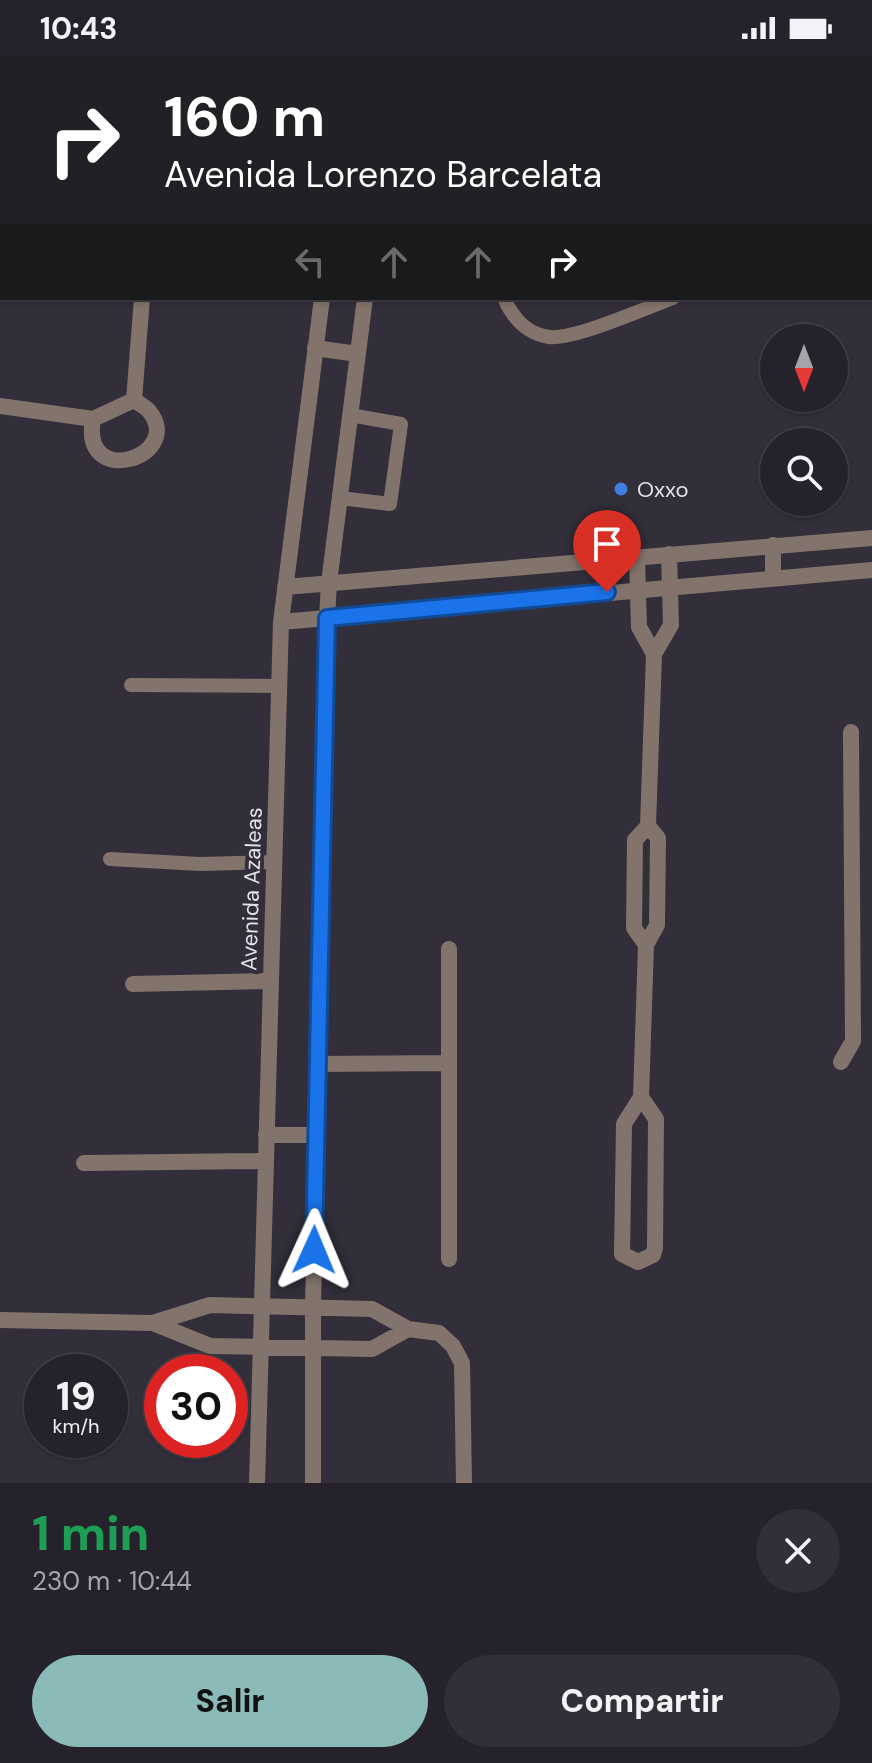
<!DOCTYPE html>
<html lang="es">
<meta charset="utf-8">
<style>
:root{--surface:#26222c;--page:#322f38;--text:#f1f3f6;--muted:#a4a4a9;--line:#423f48;--accent:#8bbbb9}
body{margin:0;font-family:"DM Sans",sans-serif;background:var(--page);color:var(--text);height:100vh;display:flex;flex-direction:column;font-size:30px;white-space:nowrap}
*{box-sizing:border-box;margin:0}
p{font-size:26px;color:var(--muted)}
.icon{flex:none;width:44px;height:44px;fill:none;stroke:currentColor;stroke-width:2;stroke-linecap:round;stroke-linejoin:round}
.map{position:relative;height:1427px;overflow:hidden}
.drawer{display:flex;flex-direction:column;background:var(--surface);flex:1}
.drawer>*{flex:none}
.top-card{position:absolute;left:0px;top:0px;width:872px;height:244px;box-shadow:0 2px 6px #0004,0 0 0 2px var(--line);background:#202124;color:#fff;overflow:hidden}
.needle{width:52px;rotate:180deg}
.fabs{position:absolute;left:760px;top:268px;display:grid;gap:16px}
.fabs a{display:grid;place-items:center;width:88px;height:88px;border-radius:50%;background:var(--surface);box-shadow:0 2px 6px #0004,0 0 0 2px var(--line);font-size:40px}
.speed{position:absolute;left:24px;top:1298px;display:flex;gap:16px;font-size:40px;font-weight:700;text-align:center}
.speed>*{display:grid;place-content:center;width:104px;height:104px;border-radius:50%;background:var(--surface);box-shadow:0 2px 6px #0004,0 0 0 2px var(--line);line-height:1}
.speed small{font-size:20px;font-weight:400}
.speed .limit{border:12px solid #d22;background:#fff;color:#111}
.pin{position:absolute;display:grid;place-items:center;width:68px;height:68px;color:#fff;margin:-82px -34px;border-radius:50% 50% 50% 0;rotate:-45deg;box-shadow:0 0 8px #0007}
.pin .icon{rotate:45deg}
.me{position:absolute;width:88px;margin:-44px;rotate:1deg;stroke-linejoin:round;filter:drop-shadow(0 0 6px #0008)}
.turn{display:flex;align-items:center;gap:28px;height:168px;padding:0 32px;font-size:36px}
.turn .icon{width:104px;height:104px;stroke-width:2.5}
.turn b{display:block;font-size:56px;line-height:68px}
.lanes{display:flex;align-items:center;height:76px;padding:0 32px;background:#0003;justify-content:center;gap:40px;direction:ltr}
.lanes .off{opacity:.35}
.round{display:grid;place-items:center;flex:none;width:84px;height:84px;border-radius:42px;background:var(--page)}
.headline{display:flex;align-items:center;justify-content:space-between;height:136px;padding:0 32px}
h1{font-size:48px;font-weight:800;line-height:60px;color:#1e9e55}
.primary-button{display:flex;gap:16px;margin-top:auto;padding:16px 32px}
.primary-button a{flex:1;height:92px;border-radius:48px;background:var(--accent);color:#111;font-size:32px;font-weight:800;line-height:92px;text-align:center}
.primary-button a+a{background:var(--page);color:var(--text)}
.status{display:flex;justify-content:space-between;align-items:center;height:56px;padding:0 40px;background:var(--surface);direction:ltr}
.status svg{height:22px;fill:currentColor}
.map>svg:first-child{display:block}
.lines{fill:none;stroke-linecap:round;stroke-linejoin:round}
.service{stroke:#82746c;stroke-width:14}
.minor{stroke:#82746c;stroke-width:16}
.route-casing{stroke:#114b97;stroke-width:20}
.route{stroke:#1a73e8;stroke-width:14}
.shop-dot{fill:#3f7fe0;stroke:#322e3a;stroke-width:3}
.labels{text-anchor:middle;stroke-width:8;stroke-linejoin:round;paint-order:stroke}
.poi-label{font-size:22px;fill:#e3e1e9;stroke:#322e3a;text-anchor:start}
.street-label{font-size:22px;fill:#e3e1e9;stroke:#322e3a}
</style>
<div class="status"><b>10:43</b><svg viewBox="0 0 49 12"><path d="M0 12V9h3v3zM5 12V6h3v6zM10 12V3h3v9zM15 12V0h3v12zM26 1h20v11H26zM47 4h2v5h-2z"/></svg></div>
<div class="map">
<svg width="872" height="1427" viewBox="0 0 872 1427">
<rect width="100%" height="100%" fill="#322e3a"/>
<g class="lines">
<path class="service" d="M526,2V0
M650,2L659,0
M870,201H872
M505,242C506,249 509,252 513,258C521,270 534,279 549,281C574,284 646,252 673,242
M340,442L390,448L401,368L350,359
M131,629L279,630
M110,803L200,808L274,806"/>
<path class="minor" d="M163,2V0
M352,2V0
M396,2V0
M0,4H2
M315,292L358,298
M134,344L142,242
M0,350L93,363L134,344C138,347 146,351 149,355C186,400 80,435 93,363
M773,489V522
M637,501L639,571L654,598
M285,531L872,482
M281,566L872,514
M646,889L634,872L635,784L648,770
M449,893V1203
M133,928L271,925
M841,1006L853,985L851,676
M318,1008L449,1007
M641,1041L656,1063L655,1192L653,1199L638,1206L622,1198L624,1068L641,1041L646,889L657,869L658,782L648,770L654,598L671,569L669,498
M266,1079H317
M84,1107L265,1105
M0,1264L153,1267L210,1249L372,1253L408,1273L439,1277L453,1290L462,1307L464,1427
M153,1267L210,1290L372,1293L408,1273
M257,1427L281,566L322,242
M313,1427V1252L327,562L329,527L365,242"/>
</g>
<g class="lines">
<defs>
<path id="route" d="M314,1194L327,562L607,536"/>
</defs>
<use href="#route" class="route-casing"/>
<use href="#route" class="route"/>
</g>
<circle class="shop-dot" cx="621" cy="433" r="8"/>
<g class="labels">
<g class="poi-label">
<text x="637" y="441">Oxxo</text>
</g>
<g class="street-label">
<text transform="translate(251 833) rotate(-88)" y="8">Avenida Azaleas</text>
</g>
</g>
</svg>
<div class="fabs">
<a><svg class="needle" viewBox="-14 -14 28 28"><path d="M0-13l5 13h-10z" fill="#e53935"/><path d="M0 13l5-13h-10z" fill="#a4a4a9"/></svg></a>
<a><svg class="icon" aria-label="search" viewBox="0 0 24 24"><circle cx="10" cy="10" r="6"/><path d="M15 15l6 6"/></svg></a>
</div>
<div class="speed"><div>19<small>km/h</small></div><div class="limit">30</div></div>
<div class="pin" style="left:607px;top:536px;background:#d93025"><svg class="icon" aria-label="arrive" viewBox="0 0 24 24"><path d="M6 21V4h12l-3 4 3 4H6"/></svg></div>
<svg class="me" style="left:314px;top:1194px" viewBox="-20 -20 40 40"><path d="M0-17L14 15 0 8-14 15z" fill="#1a73e8" stroke="#fff" stroke-width="4"/></svg>
<div class="top-card">
<div class="turn"><svg class="icon" aria-label="right" viewBox="0 0 24 24"><path d="M7 20v-9h11M14 6l5 5-5 5"/></svg><div><b>160 m</b>Avenida Lorenzo Barcelata</div></div>
<div class="lanes"><svg class="icon off" aria-label="left" viewBox="0 0 24 24"><path d="M17 20v-9H6M10 6l-5 5 5 5"/></svg><svg class="icon off" aria-label="ahead" viewBox="0 0 24 24"><path d="M12 20V5M6 11l6-6 6 6"/></svg><svg class="icon off" aria-label="ahead" viewBox="0 0 24 24"><path d="M12 20V5M6 11l6-6 6 6"/></svg><svg class="icon" aria-label="right" viewBox="0 0 24 24"><path d="M7 20v-9h11M14 6l5 5-5 5"/></svg></div>
</div>
</div>
<section class="drawer">
<div class="headline"><div><h1>1 min</h1><p>230 m · 10:44</p></div><a class="round"><svg class="icon" aria-label="close" viewBox="0 0 24 24"><path d="M6 6l12 12M18 6L6 18"/></svg></a></div>
<div class="primary-button"><a>Salir</a><a>Compartir</a></div>
</section>
